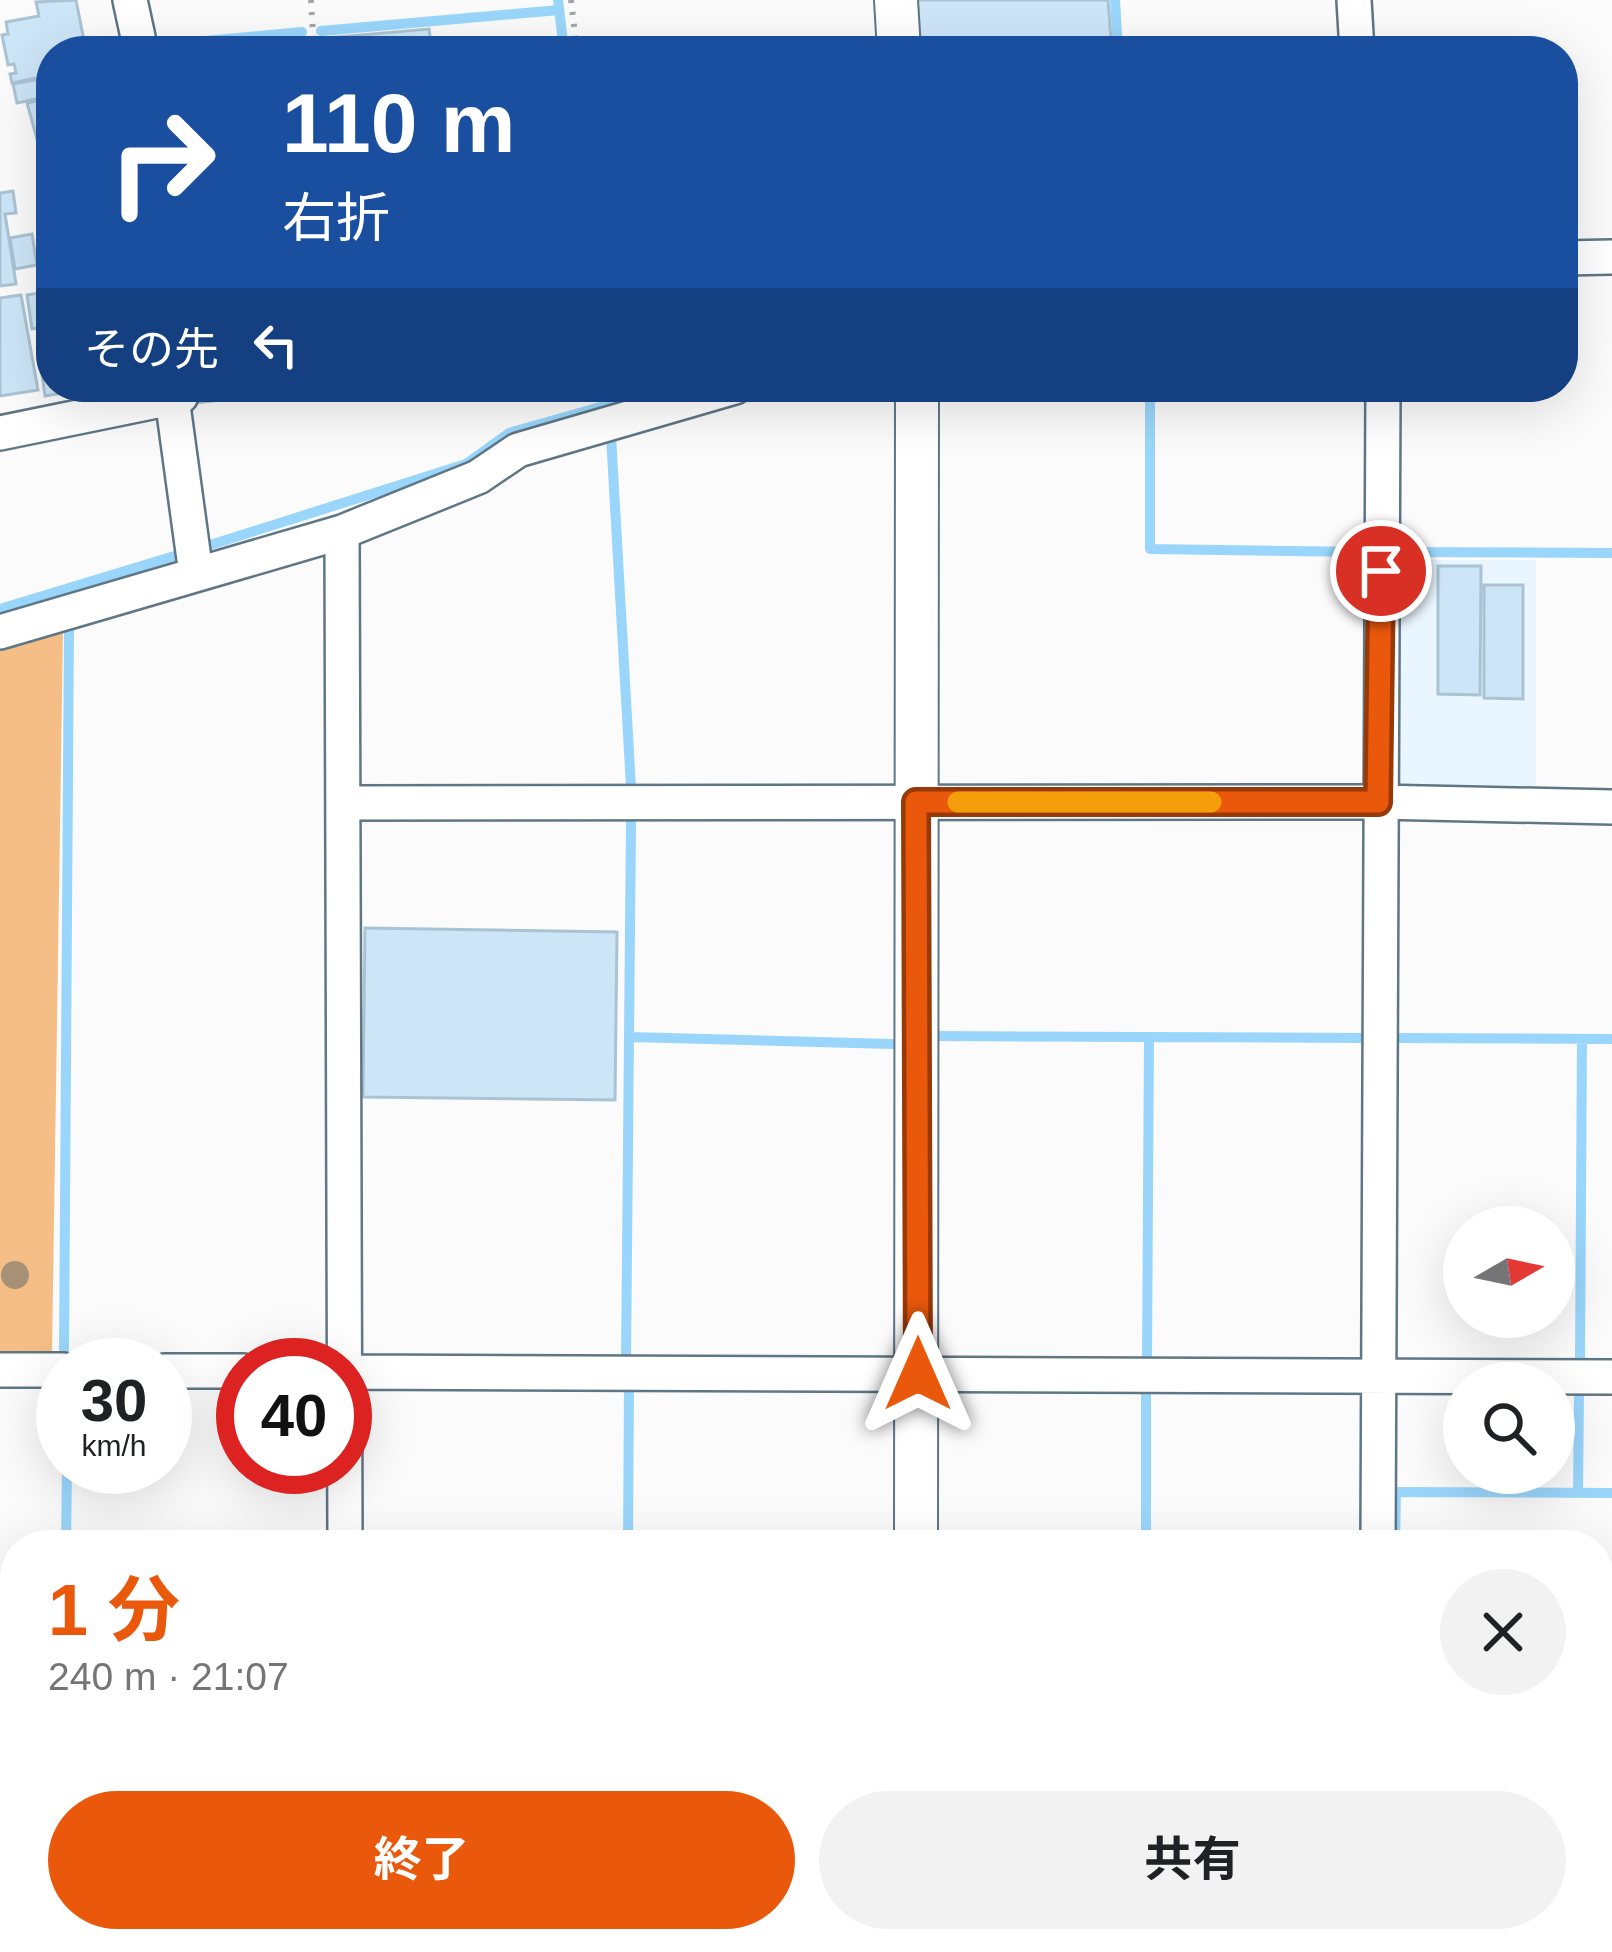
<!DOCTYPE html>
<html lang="ja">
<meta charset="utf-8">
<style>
:root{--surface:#fff;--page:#f2f2f2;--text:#202124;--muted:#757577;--accent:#ea580c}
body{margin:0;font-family:Arial,"Noto Sans JP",sans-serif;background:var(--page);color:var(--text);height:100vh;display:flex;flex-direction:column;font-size:45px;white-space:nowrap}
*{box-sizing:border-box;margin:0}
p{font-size:39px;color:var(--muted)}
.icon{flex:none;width:66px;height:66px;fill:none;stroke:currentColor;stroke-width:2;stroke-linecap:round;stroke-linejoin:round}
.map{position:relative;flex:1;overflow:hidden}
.sheet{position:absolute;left:0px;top:1530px;width:1614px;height:423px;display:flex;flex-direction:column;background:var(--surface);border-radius:48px 48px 0 0;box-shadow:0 12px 48px #0002}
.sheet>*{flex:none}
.hud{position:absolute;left:36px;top:36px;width:1542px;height:366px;border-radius:48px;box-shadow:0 12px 48px #0002;background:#1a4fa0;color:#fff;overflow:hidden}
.needle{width:78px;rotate:81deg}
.controls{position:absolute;left:1443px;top:1206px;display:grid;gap:24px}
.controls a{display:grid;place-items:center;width:132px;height:132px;border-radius:50%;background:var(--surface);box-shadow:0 12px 48px #0002;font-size:60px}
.speed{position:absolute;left:36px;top:1338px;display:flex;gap:24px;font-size:60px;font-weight:700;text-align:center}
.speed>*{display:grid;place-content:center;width:156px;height:156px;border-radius:50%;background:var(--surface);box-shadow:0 12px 48px #0002;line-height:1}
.speed small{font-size:30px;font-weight:400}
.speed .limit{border:18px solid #d22;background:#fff;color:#111}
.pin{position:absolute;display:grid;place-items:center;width:102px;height:102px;color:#fff;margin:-51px;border:6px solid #fff;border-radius:50%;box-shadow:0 3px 12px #0007}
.me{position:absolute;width:132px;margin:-66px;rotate:0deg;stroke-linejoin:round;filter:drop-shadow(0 0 9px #0008)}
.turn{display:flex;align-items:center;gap:42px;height:252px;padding:0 48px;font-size:54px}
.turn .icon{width:156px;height:156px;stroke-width:2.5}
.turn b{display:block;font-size:84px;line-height:102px}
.then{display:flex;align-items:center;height:114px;padding:0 48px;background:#0003;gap:24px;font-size:45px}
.round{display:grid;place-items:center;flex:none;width:126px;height:126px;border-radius:63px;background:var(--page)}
.headline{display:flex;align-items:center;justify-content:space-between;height:204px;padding:0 48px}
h1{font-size:72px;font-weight:700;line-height:90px;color:var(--accent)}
.primary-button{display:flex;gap:24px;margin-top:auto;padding:24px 48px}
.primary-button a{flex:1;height:138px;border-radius:72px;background:var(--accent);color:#fff;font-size:48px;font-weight:700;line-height:138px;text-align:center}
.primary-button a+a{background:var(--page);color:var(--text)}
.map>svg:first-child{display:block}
.built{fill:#e9f6ff}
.green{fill:#f5be86}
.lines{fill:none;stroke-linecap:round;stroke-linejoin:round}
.stream{stroke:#9ad6fb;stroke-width:10}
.building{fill:#cde6f7;stroke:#aac3d3;stroke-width:3}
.service-casing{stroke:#5f7685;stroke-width:21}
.minor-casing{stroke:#5f7685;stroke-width:38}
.tertiary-casing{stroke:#5f7685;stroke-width:46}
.path{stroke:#a1a4a7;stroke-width:6;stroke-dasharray:3 9;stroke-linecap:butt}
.service{stroke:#fff;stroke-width:16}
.minor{stroke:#fff;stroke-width:33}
.tertiary{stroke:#fff;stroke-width:42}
.tree{fill:#a69177}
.route-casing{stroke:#983908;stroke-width:30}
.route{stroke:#ea580c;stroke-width:21}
.slow{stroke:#f59e0b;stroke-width:21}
</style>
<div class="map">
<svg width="1612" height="1952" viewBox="0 0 1612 1952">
<rect width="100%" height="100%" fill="#fbfbfb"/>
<path class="built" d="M1395,560H1536V791L1409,792L1392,775Z
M485,1938H624L625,1952H486Z"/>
<path class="green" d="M63,629L52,1352H0V648Z"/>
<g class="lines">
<path class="stream" d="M558,0L564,51
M1115,0L1118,51
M321,31L559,10
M149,39L151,46L302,32
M1150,387V549L1361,552
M629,396L653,387
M611,436L631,787
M207,546L466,464L509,433L611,404
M1397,552L1612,553
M0,609L181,554
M935,1036L1362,1038
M629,1037L892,1044
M1393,1038L1612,1039
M64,1350L69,628
M1147,1359L1149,1037
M626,1360L631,823
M1580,1362L1582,1039
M1578,1493L1579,1392
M66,1545L67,1467
M628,1545L629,1384
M1146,1545V1389
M1395,1545L1396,1492L1612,1493
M0,1598H15
M0,1685L15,1735
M1599,1709H1612
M630,1938L631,1952
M0,1950L2,1952"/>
</g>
<path class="building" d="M76,0L86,51H51V75L12,83L10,74L16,73L14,64L8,65L2,35L8,34L6,22L39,16L36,2Z
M917,0H1108L1111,39L921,51Z
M429,29L432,51H326L325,38Z
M51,77V96L17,103L13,84Z
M51,98V178L48,179L27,103Z
M13,191L16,213L5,214L16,284L0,286V193Z
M32,234L37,265L15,269L10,238Z
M51,291V326L32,329L27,295Z
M21,295L38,390L0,396V298Z
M51,358V387H61L62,393L45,396L40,359Z
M193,387H236L237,398L195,403Z
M1438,566H1481L1480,695L1438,694Z
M1484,585H1523V699L1484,698Z
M365,928L617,932L615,1100L363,1097Z
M1003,1938H1048V1952H987L1003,1951Z
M1156,1938H1214V1952H1156Z
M1354,1938H1381L1383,1952H1355Z
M1578,1940L1612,1942V1952H1578Z"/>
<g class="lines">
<defs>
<path id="service" d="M1567,1952L1568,1938"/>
<path id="minor" d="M130,0L141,51
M1354,0L1357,51
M1563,258L1612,257
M172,398L196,574
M0,433L181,396L180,387
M342,532L345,1545
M0,632L342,532L478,477L518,450L735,387
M343,803L1378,802L1612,807
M0,1370H63
M165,1371H243
M345,1372L1612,1377
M1378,1545L1383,387
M1599,1607H1612
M1599,1824H1612
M0,1843L15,1842
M0,1918L25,1952
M1415,1938L1416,1952
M1241,1952V1938"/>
<path id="tertiary" d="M896,0L899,51
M916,1545L917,387
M916,1938L917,1952"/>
</defs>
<use href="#service" class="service-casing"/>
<use href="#minor" class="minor-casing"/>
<use href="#tertiary" class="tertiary-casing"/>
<path class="path" d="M311,0L314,51
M571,0L577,51"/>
<use href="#service" class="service"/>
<use href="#minor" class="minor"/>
<use href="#tertiary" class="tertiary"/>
</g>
<circle class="tree" cx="15" cy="1275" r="14"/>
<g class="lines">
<defs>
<path id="route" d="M918,1374L916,802H1378L1381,571"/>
</defs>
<use href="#route" class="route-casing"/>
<use href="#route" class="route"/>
<path class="slow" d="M958,802H1211"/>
</g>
</svg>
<div class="controls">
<a><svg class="needle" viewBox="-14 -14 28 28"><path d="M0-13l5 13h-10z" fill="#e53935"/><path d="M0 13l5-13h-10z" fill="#757577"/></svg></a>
<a><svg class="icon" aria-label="search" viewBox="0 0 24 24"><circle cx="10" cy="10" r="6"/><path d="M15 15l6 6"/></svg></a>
</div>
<div class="speed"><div>30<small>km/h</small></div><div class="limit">40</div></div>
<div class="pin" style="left:1381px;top:571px;background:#d93025"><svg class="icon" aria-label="arrive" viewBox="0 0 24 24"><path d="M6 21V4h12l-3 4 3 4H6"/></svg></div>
<svg class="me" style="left:918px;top:1374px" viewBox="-20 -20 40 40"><path d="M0-17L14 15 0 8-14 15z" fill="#ea580c" stroke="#fff" stroke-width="4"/></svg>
<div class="hud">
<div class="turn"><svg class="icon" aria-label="right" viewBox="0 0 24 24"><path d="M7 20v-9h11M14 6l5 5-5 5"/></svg><div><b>110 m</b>右折</div></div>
<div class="then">その先<svg class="icon" aria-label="left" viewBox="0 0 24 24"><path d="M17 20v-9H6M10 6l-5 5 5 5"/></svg></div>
</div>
<section class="sheet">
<div class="headline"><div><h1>1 分</h1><p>240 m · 21:07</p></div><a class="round"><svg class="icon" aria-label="close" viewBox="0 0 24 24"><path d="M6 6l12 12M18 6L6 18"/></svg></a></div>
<div class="primary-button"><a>終了</a><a>共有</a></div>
</section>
</div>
